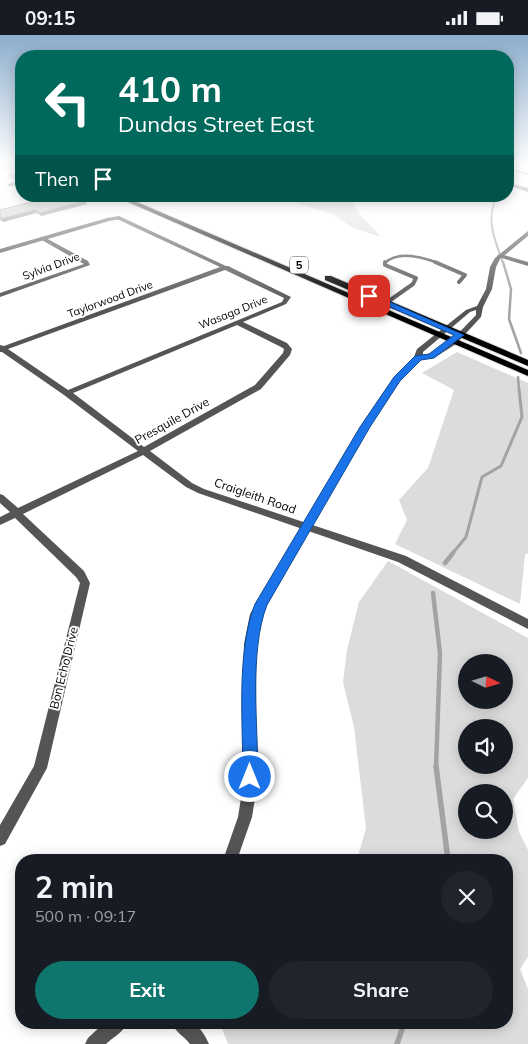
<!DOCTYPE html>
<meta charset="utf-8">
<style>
:root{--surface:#171b24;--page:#20242c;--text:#f1f3f6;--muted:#9ea1a6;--accent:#0f766e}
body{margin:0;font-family:Mulish,sans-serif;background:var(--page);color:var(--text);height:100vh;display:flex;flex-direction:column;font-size:19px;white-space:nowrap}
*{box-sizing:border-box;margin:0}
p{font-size:16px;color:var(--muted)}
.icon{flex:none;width:28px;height:28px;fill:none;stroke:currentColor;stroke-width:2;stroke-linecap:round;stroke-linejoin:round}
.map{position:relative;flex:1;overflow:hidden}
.sheet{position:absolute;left:15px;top:819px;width:498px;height:175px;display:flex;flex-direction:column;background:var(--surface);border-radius:20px;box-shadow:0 2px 12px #0003}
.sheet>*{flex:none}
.top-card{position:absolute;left:15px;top:15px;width:499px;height:152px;border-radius:20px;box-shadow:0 2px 12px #0003;background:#00695c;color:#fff;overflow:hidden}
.needle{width:32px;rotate:95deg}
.buttons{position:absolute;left:458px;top:619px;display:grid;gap:10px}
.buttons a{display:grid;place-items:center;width:55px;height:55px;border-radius:50%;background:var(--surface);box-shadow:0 2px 12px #0003;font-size:25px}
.pin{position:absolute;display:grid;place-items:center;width:42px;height:42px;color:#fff;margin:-21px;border-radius:10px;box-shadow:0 2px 8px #0006}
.me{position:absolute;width:55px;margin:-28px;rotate:0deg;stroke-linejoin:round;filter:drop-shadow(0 0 4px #0008)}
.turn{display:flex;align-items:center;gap:18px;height:105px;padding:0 20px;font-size:22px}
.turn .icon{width:65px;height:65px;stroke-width:2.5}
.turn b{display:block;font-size:35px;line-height:42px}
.then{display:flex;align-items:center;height:48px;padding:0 20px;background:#0003;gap:10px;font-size:19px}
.round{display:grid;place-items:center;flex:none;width:52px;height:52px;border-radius:26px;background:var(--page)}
.overview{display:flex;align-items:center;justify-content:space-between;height:85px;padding:0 20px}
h1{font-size:30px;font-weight:700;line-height:38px}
.button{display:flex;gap:10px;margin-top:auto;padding:10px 20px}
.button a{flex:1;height:58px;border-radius:30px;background:var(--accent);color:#fff;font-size:20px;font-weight:700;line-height:58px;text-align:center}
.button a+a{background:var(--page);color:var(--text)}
.status{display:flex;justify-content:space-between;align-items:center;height:35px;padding:0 25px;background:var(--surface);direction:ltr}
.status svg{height:14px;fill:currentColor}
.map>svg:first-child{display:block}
.green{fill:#dcdcdc;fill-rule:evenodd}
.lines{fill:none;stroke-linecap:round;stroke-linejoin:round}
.stream-far4{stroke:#a3a3a3;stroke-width:2}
.stream-far3{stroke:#a3a3a3;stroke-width:2.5}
.stream-far2{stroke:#a3a3a3;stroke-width:3}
.stream-far1{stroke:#a3a3a3;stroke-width:4.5}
.stream{stroke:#a3a3a3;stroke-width:5.5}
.primary-casing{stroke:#dbdbdb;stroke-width:2}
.service-far1{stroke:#555;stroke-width:2.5}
.service{stroke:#555;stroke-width:4}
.minor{fill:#555;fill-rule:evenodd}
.tertiary{fill:#555;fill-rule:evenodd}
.primary{fill:#000;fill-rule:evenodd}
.wall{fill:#a9a9a9}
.shaded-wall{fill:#898989}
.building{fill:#c4c4c4;stroke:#898989}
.route{fill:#1a73e8;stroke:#114b97}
.labels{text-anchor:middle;stroke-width:4;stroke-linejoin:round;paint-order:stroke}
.shield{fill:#fff;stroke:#4c4c4c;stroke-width:1}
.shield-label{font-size:11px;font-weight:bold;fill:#000}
.far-street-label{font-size:11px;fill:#000;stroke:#fff}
.street-label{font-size:12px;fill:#000;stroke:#fff}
</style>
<div class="status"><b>09:15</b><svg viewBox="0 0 49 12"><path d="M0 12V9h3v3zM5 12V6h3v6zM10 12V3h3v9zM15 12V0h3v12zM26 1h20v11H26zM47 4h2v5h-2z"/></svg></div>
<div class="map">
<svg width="528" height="1009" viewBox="0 0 528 1009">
<rect width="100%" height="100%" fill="#fff"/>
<path class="green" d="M295,161H349L358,177L381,202L353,193L331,178L297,169Z
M457,317L528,348V518L525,520L520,569L395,509L407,485L399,465L428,433L454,355L422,338Z
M388,526L528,603V743L513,764L519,797L528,815V922L520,934L528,954V1009H228L220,988H506V825H357L366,793L354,692L343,647L347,615L359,567ZM466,628H504V665H466ZM504,692V730H466V692ZM466,758H504V795H466Z"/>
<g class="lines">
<path class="stream-far4" d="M497,161C485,183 495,206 503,228"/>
<path class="stream-far3" d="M503,227L511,254L509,284L521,318
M518,342L519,355"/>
<path class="stream-far2" d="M452,519L466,502L482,442L501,431L522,382L519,354"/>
<path class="stream-far1" d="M445,528L453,518
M433,558L440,618L436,733"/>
<path class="stream" d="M436,731L448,825
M397,1009L404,988"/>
<defs>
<path id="primary" d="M114,161H123L528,335V341Z
M325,241H331L528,325V331L325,245Z"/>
</defs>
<use href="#primary" class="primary-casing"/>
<path class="service-far1" d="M9,150L21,147
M385,228C398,215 422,222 438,228"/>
<path class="service" d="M385,227V230L416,243L413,249L386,268
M435,227L465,240L459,247"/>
<path class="minor" d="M508,133L528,138V140L508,135Z
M508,148L528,153V157L508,150Z
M119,181L226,231H229L230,232L291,262L286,269L243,287L287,308L292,314L290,320L261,354L150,416L192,448L204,454L406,521L528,584V594L398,527L198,458L186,452L143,420L23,479L84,536L90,548L47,733L5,809L0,811V790L34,731L80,548L76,542L15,483L0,490V482L10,477L0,468V459L3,460L18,473L138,416L64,360L2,317H0V310L4,311L220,232L117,184L116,183ZM225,235L284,263L282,267L68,355L8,314ZM237,290L281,312L284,314L283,318L255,350L144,412L73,358Z
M40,202H44L88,226L90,230L0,262V258L84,229L40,204Z
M500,219L528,227V231L498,222L497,221Z"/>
<path class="tertiary" d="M11,130H20L0,135V133Z
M119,181L122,183L121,184L109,186L0,218V214L107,183Z
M528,196V201L500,224L496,232L492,254L483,272L481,282L456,309L434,323L420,325L400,345L369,392L261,580L256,609V757L252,782L237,825H223L238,782L242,757L244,609L250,579L361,392L394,342L414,322L417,314L466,275L477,271L486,254L490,232L495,223ZM476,275V280C461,295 444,317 423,320V317L470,277Z
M104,988H127C124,997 113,1002 106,1009H85L88,1003Z
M172,988C192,985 200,989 209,1009H190C184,1001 175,997 172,988Z"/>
<use href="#primary" class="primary"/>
</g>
<path class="wall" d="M21,137V146L19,147L10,142L9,140Z
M86,166L87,169L41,181L36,178L3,187L0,185V175Z"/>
<path class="shaded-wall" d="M21,143V146L19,147L18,144Z
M86,166L87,169L41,181L40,178Z
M35,175L36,178L3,187L2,184Z"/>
<path class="building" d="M21,137V143L18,144L9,140Z
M54,161H77L86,166L40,178L35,175L2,184L0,182V175Z"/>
<linearGradient id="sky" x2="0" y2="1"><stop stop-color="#8cadcc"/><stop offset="0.48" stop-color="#fff"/><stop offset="1" stop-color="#fff" stop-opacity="0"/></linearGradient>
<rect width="528" height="271" fill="url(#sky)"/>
<path class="route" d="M367,259H372L464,300L434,323L421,325L400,346L370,392L267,570C249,616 258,691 258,742L256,747L250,749L245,747L243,742C243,690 236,616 255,569L360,392L394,342L415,321L429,319L454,300L367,262Z"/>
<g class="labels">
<rect class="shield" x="290" y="221.5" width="18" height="17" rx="4"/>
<g class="shield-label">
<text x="299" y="234">5</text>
</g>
<g class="far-street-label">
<text transform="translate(51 231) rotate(-20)" y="4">Sylvia Drive</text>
<text transform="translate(110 264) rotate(-20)" y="4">Taylorwood Drive</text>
<text transform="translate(233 277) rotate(-22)" y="4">Wasaga Drive</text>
</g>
<g class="street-label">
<text transform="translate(172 386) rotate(-29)" y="4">Presquile Drive</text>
<text transform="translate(255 461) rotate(19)" y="4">Craigleith Road</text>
<text transform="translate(64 633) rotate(-76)" y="4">Bon Echo Drive</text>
</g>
</g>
</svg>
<div class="buttons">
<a><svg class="needle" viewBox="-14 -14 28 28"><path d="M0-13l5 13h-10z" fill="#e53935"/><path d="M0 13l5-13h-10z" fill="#9ea1a6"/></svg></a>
<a><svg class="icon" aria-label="sound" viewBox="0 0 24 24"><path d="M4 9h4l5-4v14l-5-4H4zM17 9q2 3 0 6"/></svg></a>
<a><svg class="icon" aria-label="search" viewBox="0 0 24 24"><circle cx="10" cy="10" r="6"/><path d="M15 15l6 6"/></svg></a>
</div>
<div class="pin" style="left:369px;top:261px;background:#d93025"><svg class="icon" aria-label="arrive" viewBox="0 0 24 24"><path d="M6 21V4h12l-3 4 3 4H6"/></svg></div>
<svg class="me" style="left:250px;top:742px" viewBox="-20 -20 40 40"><circle r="17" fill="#1a73e8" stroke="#fff" stroke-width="3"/><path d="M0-11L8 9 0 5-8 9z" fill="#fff"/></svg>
<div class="top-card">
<div class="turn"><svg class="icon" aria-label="left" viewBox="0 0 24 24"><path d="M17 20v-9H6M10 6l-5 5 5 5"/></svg><div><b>410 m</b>Dundas Street East</div></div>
<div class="then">Then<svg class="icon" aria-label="arrive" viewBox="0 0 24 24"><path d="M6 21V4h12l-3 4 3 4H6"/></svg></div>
</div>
<section class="sheet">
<div class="overview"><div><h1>2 min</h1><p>500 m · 09:17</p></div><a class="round"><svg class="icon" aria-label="close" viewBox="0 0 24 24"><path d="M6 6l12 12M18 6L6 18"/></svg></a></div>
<div class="button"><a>Exit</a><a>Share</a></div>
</section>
</div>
